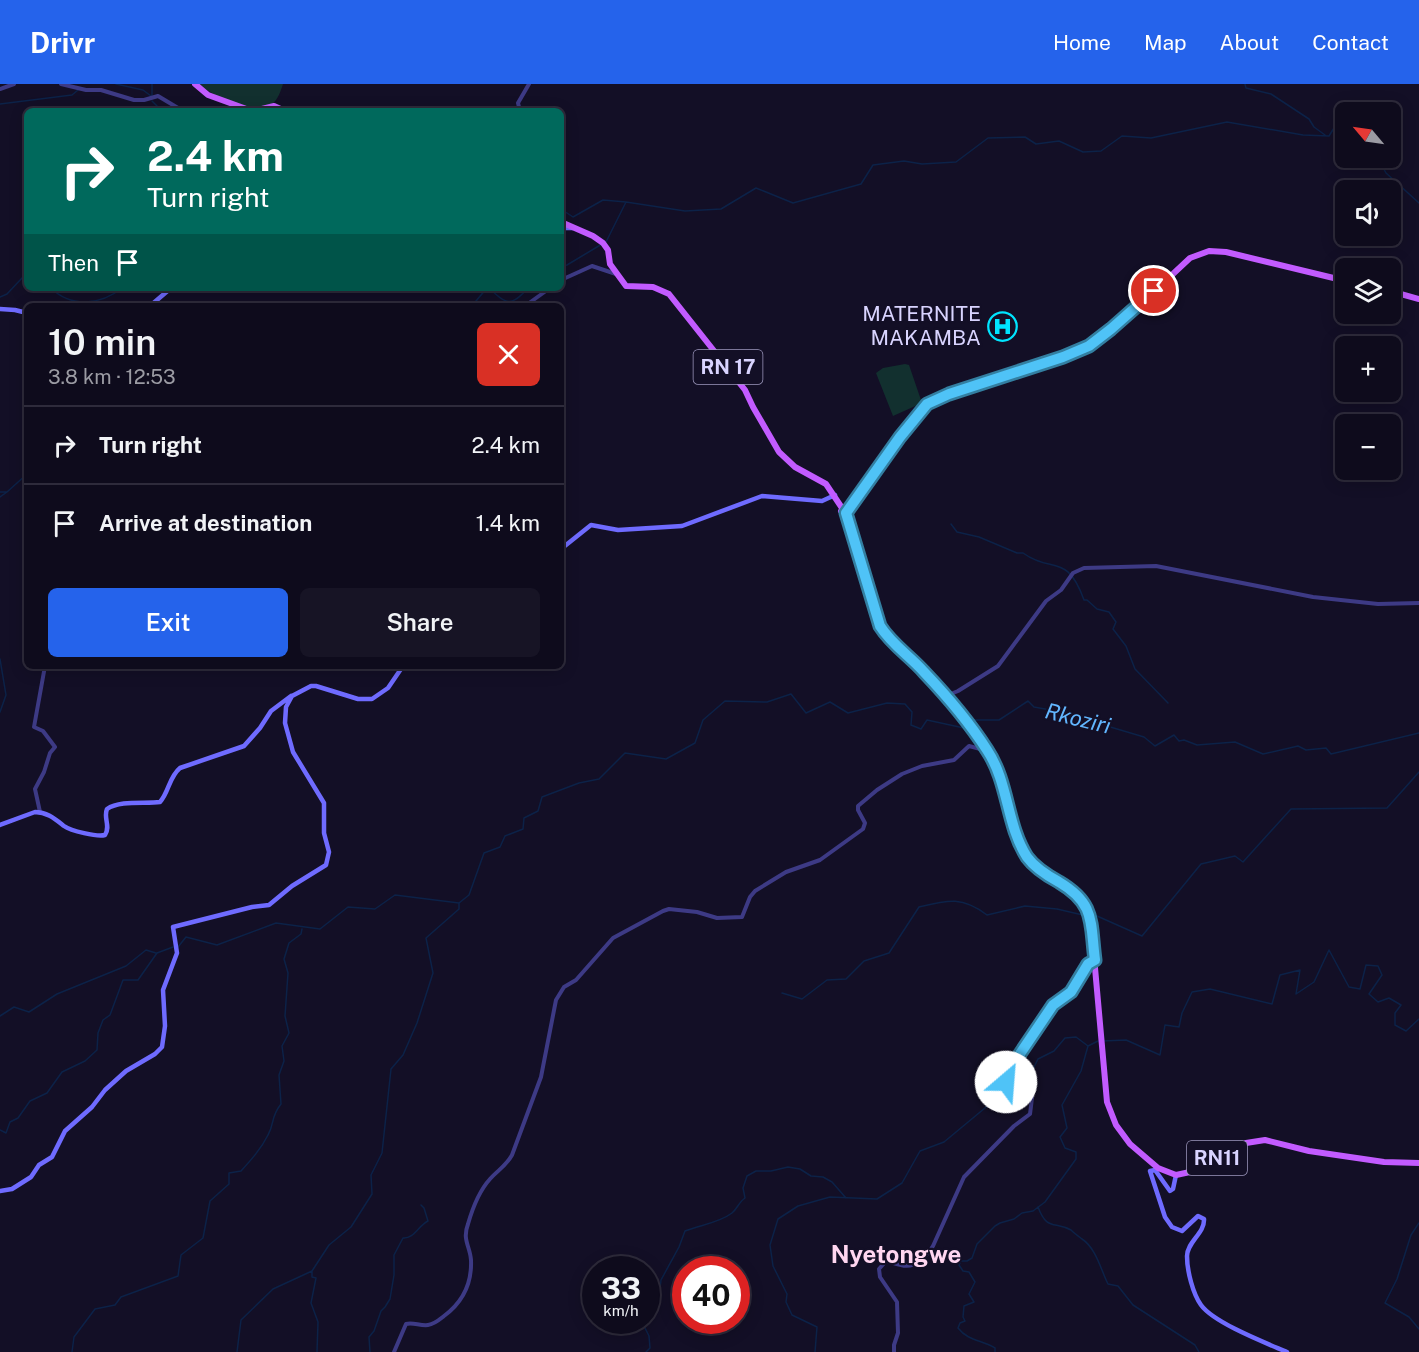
<!DOCTYPE html>
<meta charset="utf-8">
<style>
:root{--surface:#0e0b1c;--page:#171425;--text:#f1f3f6;--muted:#9b9ba3;--line:#2e2b3b;--accent:#2563eb}
body{margin:0;font-family:"Public Sans",sans-serif;background:var(--page);color:var(--text);height:100vh;display:flex;flex-direction:column;font-size:22px;white-space:nowrap}
*{box-sizing:border-box;margin:0}
p{font-size:20px;color:var(--muted)}
.icon{flex:none;width:33px;height:33px;fill:none;stroke:currentColor;stroke-width:2;stroke-linecap:round;stroke-linejoin:round}
.map{position:relative;flex:1;overflow:hidden}
.details{position:absolute;left:24px;top:219px;width:540px;height:366px;display:flex;flex-direction:column;background:var(--surface);border-radius:9px;box-shadow:0 3px 15px #0003,0 0 0 2px var(--line)}
.details>*{flex:none}
.guide{position:absolute;left:24px;top:24px;width:540px;height:183px;border-radius:9px;box-shadow:0 3px 15px #0003,0 0 0 2px var(--line);background:#00695c;color:#fff;overflow:hidden}
.needle{width:39px;rotate:299deg}
.fabs{position:absolute;left:1335px;top:18px;display:grid;gap:12px}
.fabs a{display:grid;place-items:center;width:66px;height:66px;border-radius:9px;background:var(--surface);box-shadow:0 3px 15px #0003,0 0 0 2px var(--line);font-size:30px}
.speed{position:absolute;left:582px;top:1172px;display:flex;gap:12px;font-size:30px;font-weight:700;text-align:center}
.speed>*{display:grid;place-content:center;width:78px;height:78px;border-radius:50%;background:var(--surface);box-shadow:0 3px 15px #0003,0 0 0 2px var(--line);line-height:1}
.speed small{font-size:15px;font-weight:400}
.speed .limit{border:9px solid #d22;background:#fff;color:#111}
.pin{position:absolute;display:grid;place-items:center;width:51px;height:51px;color:#fff;margin:-26px;border:3px solid #fff;border-radius:50%;box-shadow:0 2px 6px #0007}
.me{position:absolute;width:66px;margin:-33px;rotate:27deg;stroke-linejoin:round;filter:drop-shadow(0 0 4px #0008)}
.turn{display:flex;align-items:center;gap:21px;height:126px;padding:0 24px;font-size:27px}
.turn .icon{width:78px;height:78px;stroke-width:2.5}
.turn b{display:block;font-size:42px;line-height:51px}
.then{display:flex;align-items:center;height:57px;padding:0 24px;background:#0003;gap:12px;font-size:22px}
.round{display:grid;place-items:center;flex:none;width:63px;height:63px;border-radius:9px;background:var(--page)}
.head{display:flex;align-items:center;justify-content:space-between;height:102px;padding:0 24px}
h1{font-size:36px;font-weight:600;line-height:45px}
.button{display:flex;gap:12px;margin-top:auto;padding:12px 24px}
.button a{flex:1;height:69px;border-radius:9px;background:var(--accent);color:#fff;font-size:24px;font-weight:600;line-height:69px;text-align:center}
.button a+a{background:var(--page);color:var(--text)}
ul{padding:0;list-style:none}
li{display:flex;align-items:center;gap:18px;height:78px;padding:0 24px;border-top:2px solid var(--line)}
li div{flex:1}
li b{display:block;font-size:22px}
li em{font-style:normal}
header{display:flex;align-items:center;gap:36px;box-sizing:border-box;height:84px;padding:0 30px;background:var(--accent);color:#fff}
header strong{font-size:28px}
nav{display:flex;gap:33px;margin-inline-start:auto;font-size:21px}
.map>svg:first-child{display:block}
.green{fill:#12302f}
.lines{fill:none;stroke-linecap:round;stroke-linejoin:round}
.stream{stroke:#0c2248;stroke-width:1.5}
.tertiary{stroke:#3d3a85;stroke-width:4}
.secondary{stroke:#6f6bff;stroke-width:4.5}
.primary{stroke:#c25bff;stroke-width:6}
.route-casing{stroke:#337fa1;stroke-width:15}
.route{stroke:#4fc3f7;stroke-width:10}
.labels{text-anchor:middle;stroke-width:4.5;stroke-linejoin:round;paint-order:stroke}
.shield{fill:#130f26;stroke:#9e99be;stroke-width:1.5}
.shield-label{font-size:20px;font-weight:bold;fill:#d9d4ff}
.poi-label{font-size:21px;fill:#d9d4ff;stroke:#130f26;text-anchor:end}
.water-label{font-size:22px;font-style:italic;fill:#62b6ff;stroke:#130f26}
.quarter-label{font-size:24px;font-weight:bold;fill:#ffd6f0;stroke:#130f26}
</style>
<header>
<strong>Drivr</strong>
<nav><a>Home</a><a>Map</a><a>About</a><a>Contact</a></nav>
</header>
<div class="map">
<svg width="1419" height="1268" viewBox="0 0 1419 1268">
<rect width="100%" height="100%" fill="#130f26"/>
<path class="green" d="M199,0H283C281,6 278,16 272,20C252,33 215,13 199,0Z
M905,280L909,281L922,319L893,332L876,289L883,284Z"/>
<g class="lines">
<path class="stream" d="M116,0L143,6L151,12
M1245,0L1246,4L1271,10L1309,35L1314,43L1325,51
M152,11V0
M152,17L162,27
M0,20L72,11L78,6
M1378,74L1386,89L1419,119
M561,125L573,133L603,116L626,118
M606,158L626,118L685,127L721,125L756,104L793,119L861,100L873,81L904,77L922,80L956,78L988,54L1025,53L1036,60L1059,57L1083,68L1101,67L1122,52L1151,54L1227,38L1303,51L1329,52L1334,44H1346
M561,182L567,181L602,160
M51,204C71,224 101,221 122,204
M489,204C507,221 511,223 528,204
M0,213L7,210L22,194H27
M471,222C479,216 479,210 489,204
M0,408H7L27,390
M0,413L7,408
M951,440L957,448L979,453L1017,469H1023C1052,490 1067,468 1084,516H1087L1097,525L1109,528L1116,538L1113,545L1126,562L1135,585L1168,619
M0,575L6,611L0,628
M969,640L974,636H999L1028,617L1034,623L1095,634L1107,642L1144,653L1155,662L1174,651L1179,657L1184,656L1197,661L1235,658L1263,670L1298,662L1306,666L1326,664L1331,670L1419,649
M1092,832H1097L1142,852L1201,780L1235,772L1243,778L1291,725L1387,724L1419,688
M178,863L186,853L217,861L276,839L320,845L348,823L375,825L395,811L459,819L469,811L484,769L500,763L505,752L523,745L524,734L538,727L542,713L579,699L599,695L625,669L666,675L695,659L703,636L725,617L767,618L791,610L806,629L830,618L848,629L887,619L905,620L912,628L911,641L921,645L927,636L964,644L966,642
M782,909L802,915L827,896L846,895L864,877L889,869L919,823C948,816 962,812 987,831L1025,822L1057,825L1087,832
M0,932L14,923L29,928L57,910L126,882L146,866L156,869
M1102,957L1126,956L1160,971L1165,941L1179,943L1182,929L1192,908L1210,905L1272,920L1280,891L1300,886L1296,910L1314,898L1329,866L1349,903L1360,905L1366,881L1378,882L1382,891L1369,910L1378,918L1389,914L1401,921L1395,929V941L1406,947L1419,935
M0,1046L6,1049L10,1038L18,1034L30,1017L47,1009L62,988L85,977L97,966L98,949L103,936L110,931L123,896H138L157,869L173,863
M1038,1123C1047,1147 1054,1137 1071,1146C1074,1149 1078,1152 1082,1155C1096,1164 1101,1186 1108,1200L1118,1202L1133,1221L1195,1261L1199,1268
M1419,1139L1411,1151L1397,1195L1385,1219L1409,1233L1419,1245
M312,1187V1193L316,1194L311,1219L318,1238L317,1268
M646,1228L659,1213L661,1196L679,1163L685,1147C700,1141 719,1139 732,1129C737,1125 739,1118 745,1114L743,1104L747,1092L756,1087H771L788,1083L800,1085L811,1092L823,1093L832,1098L846,1114
M644,1236V1242L649,1252L650,1264L646,1268
M72,1268L74,1253L95,1225L115,1221L121,1213L178,1192L181,1171L203,1154L210,1117L229,1100V1089L241,1087C251,1076 261,1065 268,1051C275,1039 270,1034 281,1020L279,991L284,977L282,962L289,949L285,932L288,889L284,875L289,859L301,850L302,845
M237,1268L241,1236L273,1205L312,1187L329,1161L351,1143L372,1110L371,1091L382,1069L391,985L403,971L417,939L433,889L426,854L459,825V819
M370,1268L369,1253L374,1247L381,1227L385,1223L390,1215L394,1191V1171L403,1154C414,1155 418,1142 428,1137L424,1124L421,1121
M815,1268L817,1243L792,1231L786,1218L787,1210L773,1182L770,1161L778,1135L798,1122L830,1113L877,1115L902,1099L920,1067L944,1058L991,1019L1015,990L1032,987L1038,975L1054,967L1065,954L1076,953L1088,962
M995,1268V1264C982,1256 968,1257 958,1244L960,1239L965,1237L963,1233L964,1222L974,1218L969,1210L975,1198L969,1188L963,1187L959,1181L961,1177H967L972,1174L977,1160L995,1142L1000,1139L1014,1135L1022,1129L1033,1127L1045,1118L1076,1075V1068L1065,1064L1060,1053L1067,1044L1062,1021L1081,987L1088,962L1098,957"/>
<path class="tertiary" d="M61,0L86,6H101L134,16H144L158,12L183,27
M0,5L14,0
M520,27L518,19L529,0
M561,80L564,106L561,111
M561,196L592,182L616,190
M525,222L550,204
M946,612L958,607L998,582L1046,517L1061,506L1073,489L1084,484L1156,482L1313,513L1378,520L1419,519
M40,728L35,705L44,688L50,669L55,663L43,647L34,643L45,582
M394,1268L406,1240C413,1238 420,1242 428,1241C435,1240 439,1236 444,1232C463,1218 472,1200 471,1176C470,1162 462,1156 468,1140C472,1126 480,1106 490,1095C498,1086 506,1082 512,1071L541,993L556,916L564,903L576,896L613,854L663,827L669,825L697,828L717,834L742,833L750,813L755,807L786,788L820,776L863,745L865,739L858,726V722L877,706L902,690L922,682L954,676L969,662L988,667
M894,1268V1261L898,1249L897,1218L880,1193L879,1185L886,1177C892,1178 895,1180 901,1181C915,1185 926,1173 933,1162L964,1093L1014,1042L1030,1030L1032,1014L1030,1001L1026,1000L1014,1003L1006,998L1005,993L1053,921L1071,908L1088,880L1094,877"/>
<path class="secondary" d="M561,144H573
M150,222L171,204
M0,225L15,226L27,229
M561,465L591,441L618,446L682,442L762,412L822,417L835,411
M0,741L35,728C47,728 55,735 64,742C71,747 97,753 105,751C111,742 103,734 107,725C120,716 145,720 160,718C169,708 169,693 180,684L244,662L260,644L271,627L291,612
M1176,1091L1173,1105L1170,1107L1155,1086L1150,1087L1165,1133L1172,1143L1182,1147L1198,1132L1204,1135C1205,1149 1187,1158 1187,1172C1187,1187 1193,1210 1201,1221C1214,1239 1266,1259 1287,1268
M0,1107L12,1105L31,1093L39,1081L52,1073L65,1047L92,1023L105,1006L126,987L155,970L162,963L165,942L163,906L177,869L173,843L252,823L269,821L292,802L326,781L329,768L324,749V719L293,668L285,639L286,623L292,612L311,602H316L358,615H372L388,604L403,582"/>
<path class="primary" d="M195,0L208,11L252,27
M253,27L274,22L285,27
M561,138L593,152L603,159L608,166L610,180L626,202L653,203L669,210L745,306L753,323L779,368L795,383L826,400L842,424
M1390,207L1419,215
M848,426L900,353L918,328L929,318L968,303L1063,273L1089,262L1143,218L1190,174L1209,167L1226,168L1346,197
M846,429L841,427L844,423L847,424L846,429C857,463 867,522 885,550C894,564 910,573 922,585C933,596 943,610 953,623C966,638 980,653 990,670C1008,702 1007,741 1027,772C1046,801 1085,798 1091,839L1107,1018L1116,1041L1130,1060L1158,1084L1176,1091L1190,1088L1246,1059L1265,1056L1309,1067L1384,1078L1419,1079"/>
</g>
<g class="lines">
<defs>
<path id="route" d="M1006,998L1005,992L1053,921L1071,908L1088,880L1095,876C1090,838 1096,820 1059,798C1048,792 1035,784 1027,773C1006,740 1009,699 987,666C971,641 945,610 924,588C910,572 892,561 880,542L846,429L900,353L927,320L949,310L1063,273L1089,262L1111,245L1154,207"/>
</defs>
<use href="#route" class="route-casing"/>
<use href="#route" class="route"/>
</g>
<defs>
<symbol id="hospital-ring" viewBox="-11 -11 22 22"><circle r="9.5" fill="#130f26" stroke="#00e5ff" stroke-width="1.5"/><path d="M-5-5h3v3.5h4V-5h3V5h-3V1.5h-4V5h-3Z" fill="#00e5ff"/></symbol>
</defs>
<g fill-rule="evenodd">
<use href="#hospital-ring" x="986" y="226" width="33" height="33"/>
</g>
<g class="labels">
<g class="shield">
<rect x="693.5" y="266" width="69" height="34" rx="4.5"/>
<rect x="1187" y="1057" width="60" height="34" rx="4.5"/>
</g>
<g class="shield-label">
<text x="728" y="290">RN 17</text>
<text x="1217" y="1081">RN11</text>
</g>
<g class="poi-label">
<text x="981" y="237">MATERNITE<tspan x="981" dy="24">MAKAMBA</tspan></text>
</g>
<g class="water-label">
<text transform="translate(1078 634) rotate(14)" y="8">Rkoziri</text>
</g>
<g class="quarter-label">
<text x="896" y="1179">Nyetongwe</text>
</g>
</g>
</svg>
<div class="fabs">
<a><svg class="needle" viewBox="-14 -14 28 28"><path d="M0-13l5 13h-10z" fill="#e53935"/><path d="M0 13l5-13h-10z" fill="#9b9ba3"/></svg></a>
<a><svg class="icon" aria-label="sound" viewBox="0 0 24 24"><path d="M4 9h4l5-4v14l-5-4H4zM17 9q2 3 0 6"/></svg></a>
<a><svg class="icon" aria-label="layers" viewBox="0 0 24 24"><path d="M12 4l9 5-9 5-9-5zM3 14l9 5 9-5"/></svg></a>
<a>+</a>
<a>−</a>
</div>
<div class="speed"><div>33<small>km/h</small></div><div class="limit">40</div></div>
<div class="pin" style="left:1154px;top:207px;background:#d93025"><svg class="icon" aria-label="arrive" viewBox="0 0 24 24"><path d="M6 21V4h12l-3 4 3 4H6"/></svg></div>
<svg class="me" style="left:1006px;top:998px" viewBox="-20 -20 40 40"><circle r="19" fill="#fff"/><path d="M0-13L10 11 0 6-10 11z" fill="#4fc3f7"/></svg>
<div class="guide">
<div class="turn"><svg class="icon" aria-label="right" viewBox="0 0 24 24"><path d="M7 20v-9h11M14 6l5 5-5 5"/></svg><div><b>2.4 km</b>Turn right</div></div>
<div class="then">Then<svg class="icon" aria-label="arrive" viewBox="0 0 24 24"><path d="M6 21V4h12l-3 4 3 4H6"/></svg></div>
</div>
<section class="details">
<div class="head"><div><h1>10 min</h1><p>3.8 km · 12:53</p></div><a class="round" style="background:#d93025;color:#fff"><svg class="icon" aria-label="close" viewBox="0 0 24 24"><path d="M6 6l12 12M18 6L6 18"/></svg></a></div>
<ul>
<li><svg class="icon" aria-label="right" viewBox="0 0 24 24"><path d="M7 20v-9h11M14 6l5 5-5 5"/></svg><div><b>Turn right</b></div><em>2.4 km</em></li>
<li><svg class="icon" aria-label="arrive" viewBox="0 0 24 24"><path d="M6 21V4h12l-3 4 3 4H6"/></svg><div><b>Arrive at destination</b></div><em>1.4 km</em></li>
</ul>
<div class="button"><a>Exit</a><a>Share</a></div>
</section>
</div>
